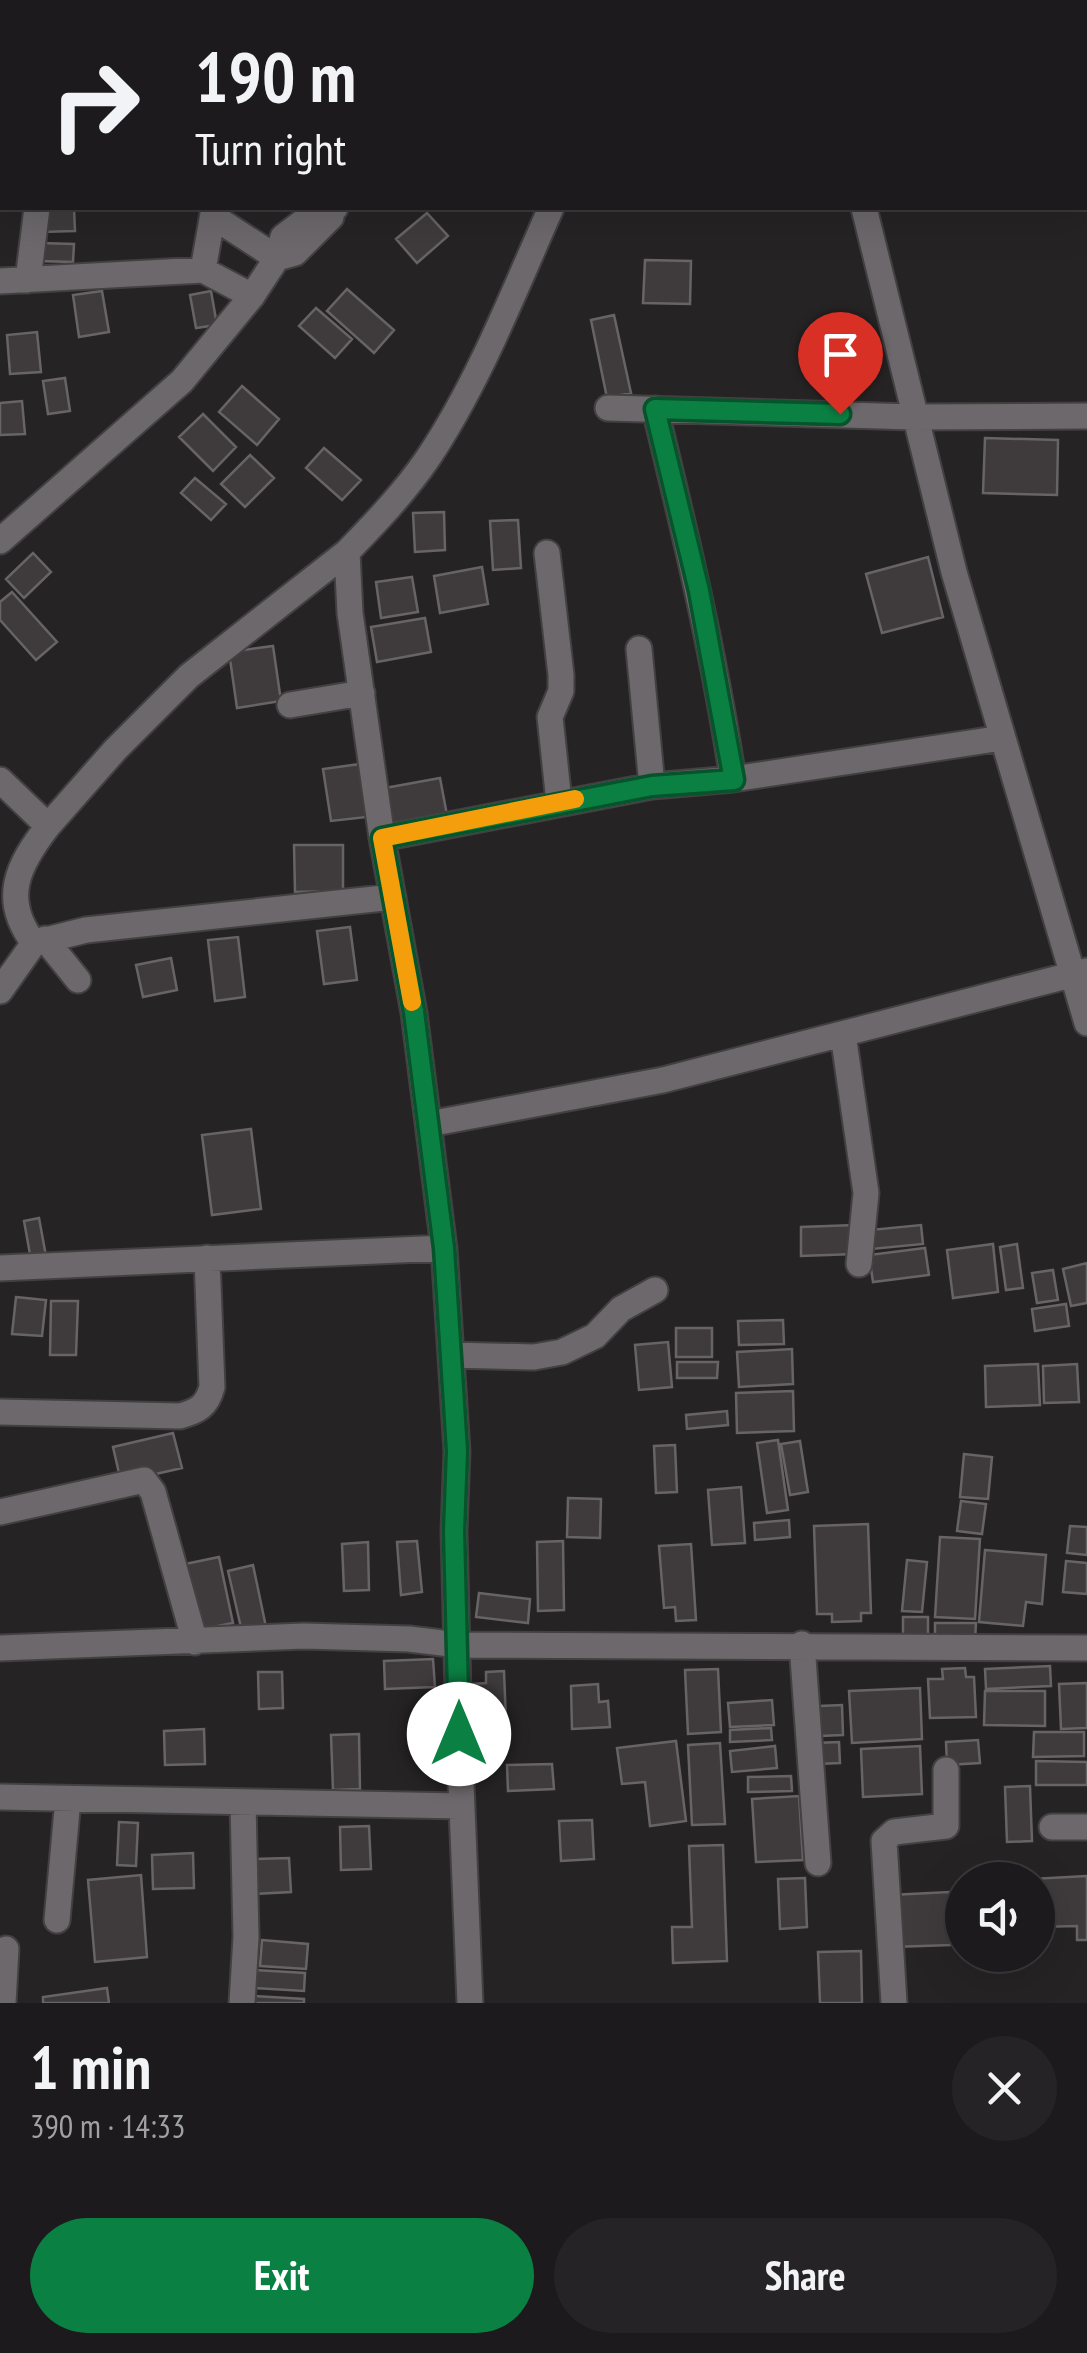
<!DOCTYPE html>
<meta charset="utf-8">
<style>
:root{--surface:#1c1a1c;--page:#252325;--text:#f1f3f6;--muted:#a0a1a3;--line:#3a383b;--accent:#0b8043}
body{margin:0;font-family:"PT Sans Narrow",sans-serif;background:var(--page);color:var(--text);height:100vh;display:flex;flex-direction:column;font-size:38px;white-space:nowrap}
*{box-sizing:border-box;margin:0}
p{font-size:32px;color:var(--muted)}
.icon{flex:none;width:55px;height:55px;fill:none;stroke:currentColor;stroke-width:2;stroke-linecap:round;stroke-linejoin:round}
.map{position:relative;height:2003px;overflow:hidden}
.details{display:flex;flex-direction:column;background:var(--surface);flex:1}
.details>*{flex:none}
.top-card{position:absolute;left:0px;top:0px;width:1088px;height:210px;box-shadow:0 10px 40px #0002,0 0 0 2px var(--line);background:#1c1a1c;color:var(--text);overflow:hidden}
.controls{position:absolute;left:945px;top:1862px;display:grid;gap:20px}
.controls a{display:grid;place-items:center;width:110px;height:110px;border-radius:50%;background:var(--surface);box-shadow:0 10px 40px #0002,0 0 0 2px var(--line);font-size:50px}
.pin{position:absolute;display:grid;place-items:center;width:85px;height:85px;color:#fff;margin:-102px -42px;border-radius:50% 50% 50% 0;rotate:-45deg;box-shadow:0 0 10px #0007}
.pin .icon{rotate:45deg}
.me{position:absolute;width:110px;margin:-55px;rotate:0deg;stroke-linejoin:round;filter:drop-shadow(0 0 8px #0008)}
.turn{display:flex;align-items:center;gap:35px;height:210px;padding:0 30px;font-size:45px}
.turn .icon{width:130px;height:130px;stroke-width:2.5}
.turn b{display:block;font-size:70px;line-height:85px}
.round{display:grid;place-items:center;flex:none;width:105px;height:105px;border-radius:52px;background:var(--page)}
.summary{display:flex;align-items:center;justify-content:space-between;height:170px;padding:0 30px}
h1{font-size:60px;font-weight:700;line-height:75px}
.action{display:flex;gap:20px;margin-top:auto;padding:20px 30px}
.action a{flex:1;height:115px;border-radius:60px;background:var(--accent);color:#fff;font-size:40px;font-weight:700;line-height:115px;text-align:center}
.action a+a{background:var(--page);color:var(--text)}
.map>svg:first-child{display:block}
.building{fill:#3f3b3d;stroke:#686466;stroke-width:2.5}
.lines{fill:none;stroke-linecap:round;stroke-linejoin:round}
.street-casing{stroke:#424041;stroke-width:29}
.secondary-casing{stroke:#424041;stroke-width:29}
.street{stroke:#6c686b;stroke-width:25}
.secondary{stroke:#6c686b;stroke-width:25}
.route-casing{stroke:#07532c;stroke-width:25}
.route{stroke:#0b8043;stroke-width:18}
.slow{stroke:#f59e0b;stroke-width:18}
</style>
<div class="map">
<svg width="1087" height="2003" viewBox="0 0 1087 2003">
<rect width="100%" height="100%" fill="#262325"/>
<path class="building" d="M40,208H74L75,231L41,232Z
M427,213L448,236L417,263L396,239Z
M39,243L74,244L73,262L38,261Z
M645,260L691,261L690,304L643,303Z
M347,289L394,330L374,353L327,311Z
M102,291L109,332L79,337L73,295Z
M211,291L217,325L196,328L190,295Z
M316,308L352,339L335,358L299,326Z
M614,315L631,393L607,398L591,320Z
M37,332L41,372L10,374L7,335Z
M65,378L70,411L48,414L43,381Z
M242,386L279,419L257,445L219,412Z
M22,401L25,434L0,435V403Z
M203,414L236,447L213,471L179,437Z
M985,438L1058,440L1057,495L983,493Z
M324,448L361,480L342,500L306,468Z
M250,455L274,478L245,507L221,484Z
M195,478L226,504L211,520L181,493Z
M444,512L445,550L415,552L413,513Z
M518,520L521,568L493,570L490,521Z
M33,553L51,572L24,598L6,579Z
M928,557L943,617L882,633L866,574Z
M482,567L488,604L440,613L434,576Z
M412,577L418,612L381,618L376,582Z
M12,592L57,642L36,660L0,620V602Z
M425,618L431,652L377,662L371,627Z
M273,646L281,701L237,708L229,652Z
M360,764L367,817L331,821L323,769Z
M440,778L447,815L391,825L385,788Z
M294,845H343V891L295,892Z
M350,927L357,980L324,984L317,931Z
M238,937L245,997L215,1001L208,940Z
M171,958L177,990L143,997L136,965Z
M251,1129L261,1209L212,1215L202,1135Z
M39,1218L46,1256L31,1260L24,1221Z
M854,1225L855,1254L801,1256V1227Z
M921,1225L923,1244L872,1249L870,1230Z
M993,1244L998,1292L953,1298L947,1250Z
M1017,1244L1023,1288L1006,1290L1000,1247Z
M925,1248L929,1275L873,1282L869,1255Z
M1087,1263V1303L1071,1306L1063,1269Z
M1053,1270L1058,1300L1037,1303L1032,1273Z
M16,1297L46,1300L42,1336L12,1334Z
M51,1301H78L76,1355H50Z
M1066,1304L1069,1326L1035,1331L1032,1309Z
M783,1320L784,1344L739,1345L738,1321Z
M676,1328H712V1357H676Z
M668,1342L672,1387L639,1390L635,1345Z
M792,1349L793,1384L739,1387L737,1352Z
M677,1362H718L717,1378H677Z
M1038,1364L1040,1405L986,1407L985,1366Z
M1077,1364L1079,1402L1044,1403L1043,1366Z
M793,1391L794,1431L737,1433L736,1393Z
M727,1411L728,1425L687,1429L686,1415Z
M173,1433L182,1468L121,1482L113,1447Z
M778,1440L788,1510L767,1513L757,1443Z
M800,1441L808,1492L790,1495L781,1444Z
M675,1445L677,1492L656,1493L654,1446Z
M964,1454L992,1457L988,1499L960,1497Z
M741,1487L745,1543L712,1545L708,1490Z
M568,1498L601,1499L600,1538L567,1537Z
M961,1501L986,1504L982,1534L957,1531Z
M789,1520L790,1537L755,1540L754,1523Z
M868,1524L871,1613H861V1621L832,1622V1614H817L814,1526Z
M1070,1526L1087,1527V1555L1067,1553Z
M940,1537L980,1539L975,1619L935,1617Z
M417,1541L422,1592L401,1595L397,1542Z
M563,1541L564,1610L538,1611L537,1542Z
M368,1542L369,1590L344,1591L342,1544Z
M691,1544L696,1620L676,1621L675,1607L664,1608L659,1546Z
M985,1550L1046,1555L1042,1604L1026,1602L1023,1626L979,1622Z
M219,1557L233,1623L198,1630L185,1564Z
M907,1560L927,1562L922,1612L902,1611Z
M1066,1561L1087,1563V1594L1063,1592Z
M253,1565L266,1627L242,1632L228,1571Z
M479,1593L530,1599L528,1623L476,1617Z
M903,1617H928V1638H903Z
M935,1623H976L975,1640L935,1639Z
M433,1659L435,1687L385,1689L384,1661Z
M1050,1666L1051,1686L986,1689L985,1669Z
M965,1668L966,1677H974L976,1717L930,1718L928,1679H943L942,1669Z
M718,1669L721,1732L688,1734L685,1670Z
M504,1671L507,1746L475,1747L473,1684L486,1683V1672Z
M258,1672H282L283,1708L259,1709Z
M1087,1683V1728L1061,1729L1059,1684Z
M598,1684L599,1702L608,1701L610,1727L572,1729L571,1686Z
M920,1688L922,1739L852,1743L849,1691Z
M985,1691H1045V1726L984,1725Z
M772,1700L774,1725L730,1727L728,1703Z
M842,1705L843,1735L820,1736L819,1706Z
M771,1728L772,1740L730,1742V1730Z
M204,1729L205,1764L165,1765L164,1731Z
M1034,1732H1084V1756L1033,1757Z
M359,1734L360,1789L333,1790L331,1735Z
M978,1740L980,1763L947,1765L946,1742Z
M676,1741L686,1821L650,1826L645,1782L622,1784L617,1748Z
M839,1742L840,1763L817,1764L815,1743Z
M720,1743L725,1824L692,1825L688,1745Z
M775,1746L777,1768L732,1772L730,1751Z
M920,1746L922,1794L863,1797L861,1749Z
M1036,1761L1087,1762V1785H1036Z
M552,1764L554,1789L508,1791L507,1765Z
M791,1776L792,1791L748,1792V1777Z
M1030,1786L1032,1841L1007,1842L1005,1787Z
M799,1796L803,1860L756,1862L752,1799Z
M592,1820L594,1859L561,1861L559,1821Z
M119,1822L138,1823L136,1866L117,1865Z
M369,1826L371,1869L341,1870L340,1827Z
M723,1845L727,1961L673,1963L672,1927H692L689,1846Z
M193,1853L194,1888L153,1889L152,1855Z
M289,1858L291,1892L254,1894L253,1859Z
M141,1875L147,1957L95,1962L88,1880Z
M1087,1876V1940H1077V1926L1038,1927V1880L1031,1879Z
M805,1878L807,1927L780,1929L778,1879Z
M962,1891V1938H957L954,1892Z
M949,1892L951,1945L893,1947L891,1895Z
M262,1940L308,1944L306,1969L260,1966Z
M861,1951L862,2003H820L818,1952Z
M255,1970L305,1973L304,1991L253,1988Z
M107,1988L109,2003H43V1997Z
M254,1996L304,1999V2003H254Z"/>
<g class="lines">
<defs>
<path id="street" d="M814,0V2
M63,2L64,0
M216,2V0
M448,2V0
M864,208L954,572L1087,1023
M214,217L277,258
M203,270L214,208
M28,280L37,208
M0,281L203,270L252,296
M608,408L913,417L1087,416
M655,409C685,532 714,654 733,779
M547,553L561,675V691L550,717L559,802
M639,649L652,786
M290,705L362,693
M0,780L48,826C18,865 0,899 34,943L86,930L393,897
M48,826L115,750L189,676L347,552
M382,838L652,786L733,779L1002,738
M45,939L78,980
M0,991L34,943
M843,1034L866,1193L859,1264
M429,1124L663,1080L1086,971
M0,1268L444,1248
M451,1355L534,1357L562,1352L595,1336L621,1309L655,1290
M0,1412L180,1416C198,1411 207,1406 212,1387L207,1258
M0,1512L144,1480L153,1492L195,1642
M802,1644L818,1863
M0,1648L304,1636L409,1639L459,1645L1087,1648
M0,1797L461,1806
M1052,1827H1087
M57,1920L68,1799
M3,2003L6,1949
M242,2003L246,1937L243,1802
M470,2003L459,1735L454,1531L457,1451L444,1248L414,1013L382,838L350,613L347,552C376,522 404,493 428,458C479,382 514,291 551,208
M894,2003L884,1841L894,1832L946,1826V1770"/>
<path id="secondary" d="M609,2L613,0
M277,258L295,253L331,217
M0,541L182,381L252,296L277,258L283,237L304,221L335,208"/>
</defs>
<use href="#street" class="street-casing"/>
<use href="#secondary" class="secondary-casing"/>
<use href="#street" class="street"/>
<use href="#secondary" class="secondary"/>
</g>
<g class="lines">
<defs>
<path id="route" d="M459,1734L454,1531L457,1451L444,1248L414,1012L382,838L652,786L734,780L699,591L655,409L840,414"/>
</defs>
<use href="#route" class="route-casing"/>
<use href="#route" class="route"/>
<path class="slow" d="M412,1002L382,838L575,799"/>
</g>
</svg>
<div class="controls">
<a><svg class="icon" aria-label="sound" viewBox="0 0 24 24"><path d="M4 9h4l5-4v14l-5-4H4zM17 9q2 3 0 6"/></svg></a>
</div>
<div class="pin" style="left:840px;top:414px;background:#d93025"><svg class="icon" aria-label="arrive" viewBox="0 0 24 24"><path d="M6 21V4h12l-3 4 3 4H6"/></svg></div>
<svg class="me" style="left:459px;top:1734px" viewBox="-20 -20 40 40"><circle r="19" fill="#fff"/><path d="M0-13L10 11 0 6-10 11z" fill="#0b8043"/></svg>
<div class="top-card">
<div class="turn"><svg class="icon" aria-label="right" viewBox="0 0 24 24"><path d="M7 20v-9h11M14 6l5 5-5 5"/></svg><div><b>190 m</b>Turn right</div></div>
</div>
</div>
<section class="details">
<div class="summary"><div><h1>1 min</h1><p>390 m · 14:33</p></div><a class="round"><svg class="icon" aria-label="close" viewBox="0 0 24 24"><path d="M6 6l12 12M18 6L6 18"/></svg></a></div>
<div class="action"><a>Exit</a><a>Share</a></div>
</section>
